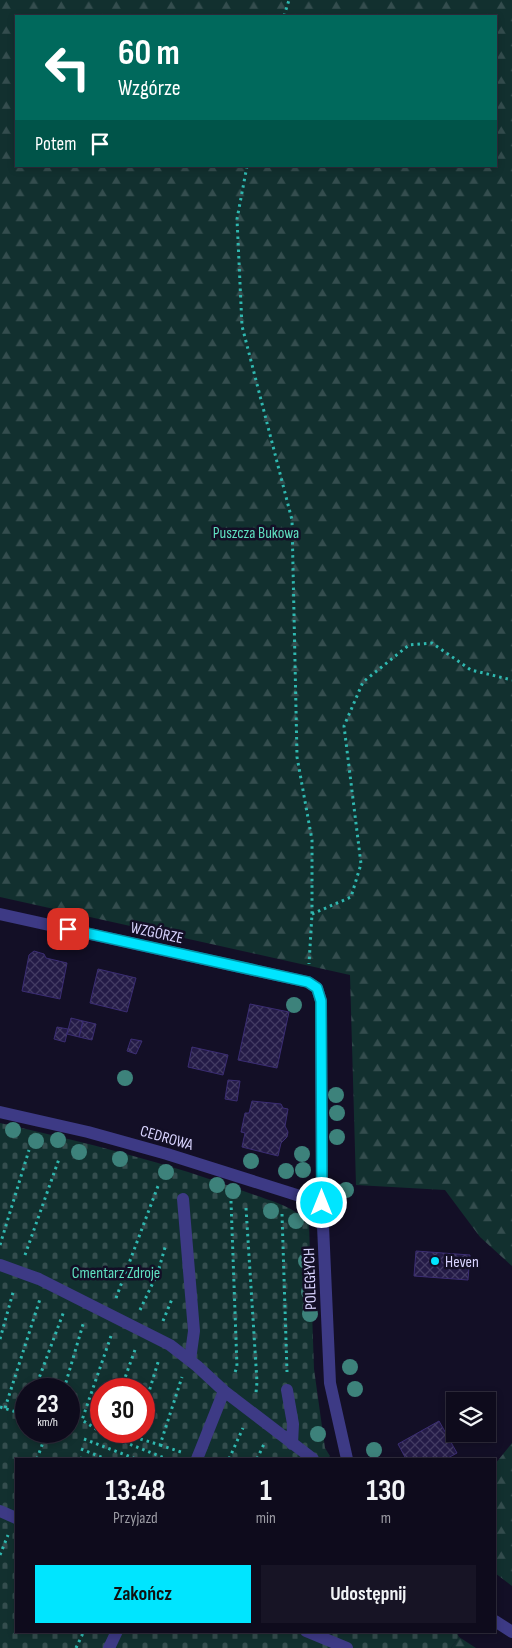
<!DOCTYPE html>
<html lang="pl">
<meta charset="utf-8">
<style>
:root{--surface:#0e0b1c;--page:#171425;--text:#f1f3f6;--muted:#9b9ba3;--line:#2e2b3b;--accent:#00e5ff}
body{margin:0;font-family:"Sofia Sans Condensed",sans-serif;background:var(--page);color:var(--text);height:100vh;display:flex;flex-direction:column;font-size:19px;white-space:nowrap}
*{box-sizing:border-box;margin:0}
p{font-size:16px;color:var(--muted)}
.icon{flex:none;width:28px;height:28px;fill:none;stroke:currentColor;stroke-width:2;stroke-linecap:round;stroke-linejoin:round}
.map{position:relative;flex:1;overflow:hidden}
.details{position:absolute;left:15px;top:1458px;width:481px;height:175px;display:flex;flex-direction:column;background:var(--surface);border-radius:0px;box-shadow:0 2px 8px #0003,0 0 0 1px var(--line)}
.details>*{flex:none}
.banner{position:absolute;left:15px;top:15px;width:482px;height:152px;border-radius:0px;box-shadow:0 2px 8px #0003,0 0 0 1px var(--line);background:#00695c;color:#fff;overflow:hidden}
.buttons{position:absolute;left:446px;top:1392px;display:grid;gap:10px}
.buttons a{display:grid;place-items:center;width:50px;height:50px;border-radius:0px;background:var(--surface);box-shadow:0 2px 8px #0003,0 0 0 1px var(--line);font-size:25px}
.speed{position:absolute;left:15px;top:1378px;display:flex;gap:10px;font-size:25px;font-weight:700;text-align:center}
.speed>*{display:grid;place-content:center;width:65px;height:65px;border-radius:50%;background:var(--surface);box-shadow:0 2px 8px #0003,0 0 0 1px var(--line);line-height:1}
.speed small{font-size:12px;font-weight:400}
.speed .limit{border:8px solid #d22;background:#fff;color:#111}
.pin{position:absolute;display:grid;place-items:center;width:42px;height:42px;color:#fff;margin:-21px;border-radius:10px;box-shadow:0 2px 8px #0006}
.me{position:absolute;width:55px;margin:-28px;rotate:0deg;stroke-linejoin:round;filter:drop-shadow(0 0 4px #0008)}
.turn{display:flex;align-items:center;gap:18px;height:105px;padding:0 20px;font-size:22px}
.turn .icon{width:65px;height:65px;stroke-width:2.5}
.turn b{display:block;font-size:35px;line-height:42px}
.then{display:flex;align-items:center;height:48px;padding:0 20px;background:#0003;gap:10px;font-size:19px}
.eta{display:flex;justify-content:space-evenly;align-items:center;height:85px;text-align:center}
.eta b{font-size:30px;font-weight:700;line-height:35px}
.action{display:flex;gap:10px;margin-top:auto;padding:10px 20px}
.action a{flex:1;height:58px;border-radius:0px;background:var(--accent);color:#111;font-size:20px;font-weight:700;line-height:58px;text-align:center}
.action a+a{background:var(--page);color:var(--text)}
.map>svg:first-child{display:block}
.forest{fill:url(#forest-firs);fill-rule:evenodd}
.cemetery{fill:url(#cemetery-stones);fill-rule:evenodd}
.building{fill:url(#building-cross-hatch);stroke:#3b2d73}
.lines{fill:none;stroke-linecap:round;stroke-linejoin:round}
.path{stroke:#2fb8b0;stroke-width:3;stroke-dasharray:2.5 4;stroke-linecap:butt}
.pedestrian{stroke:#3d3a85;stroke-width:12}
.minor{stroke:#3d3a85;stroke-width:12}
.tree{fill:#3d827b}
.route-casing{stroke:#0095a6;stroke-width:12}
.route{stroke:#00e5ff;stroke-width:9}
.poi-dot{fill:#00e5ff;stroke:#130f26;stroke-width:2}
.labels{text-anchor:middle;stroke-width:5;stroke-linejoin:round;paint-order:stroke}
.park-label{font-size:16px;fill:#5fe0c0;stroke:#130f26}
.street-label{font-size:16px;fill:#d9d4ff;stroke:#130f26}
.poi-label{font-size:16px;fill:#d9d4ff;stroke:#130f26;text-anchor:start}
</style>
<div class="map">
<svg width="512" height="1648" viewBox="0 0 512 1648">
<defs>
<pattern id="forest-firs" width="22" height="20" patternUnits="userSpaceOnUse" patternTransform="scale(1.25)"><rect width="22" height="20" fill="#12302f"/><path d="M5 1l3.5 6h-7zM16 11l3.5 6h-7z" fill="#344d4e"/></pattern>
<pattern id="cemetery-stones" width="16" height="16" patternUnits="userSpaceOnUse" patternTransform="scale(1.25)"><rect width="16" height="16" fill="#12302f"/><path d="M2 7V4a2 2 0 0 1 4 0v3zM10 15v-3a2 2 0 0 1 4 0v3z" fill="#344d4e"/></pattern>
<pattern id="building-cross-hatch" width="8" height="8" patternUnits="userSpaceOnUse" patternTransform="scale(1.25)"><rect width="8" height="8" fill="#241b47"/><path d="M0 0l8 8M0 8l8-8" fill="none" stroke="#433b63"/></pattern>
</defs>
<rect width="100%" height="100%" fill="#130f26"/>
<path class="forest" d="M0,0H512V1266L480,1237L445,1190L356,1185L350,975L0,897ZM16,16H496V166H16Z
M512,1443V1586L495,1573V1464Z
M459,1637L476,1648H451Z"/>
<path class="cemetery" d="M0,1123C84,1142 169,1163 249,1193C270,1201 295,1206 309,1224L314,1369L325,1448L330,1456L328,1459H16V1631H456L459,1637L451,1648H0ZM26,1389H69V1431H26ZM101,1389H144V1431H101Z"/>
<path class="building" d="M34,951L44,954L46,958L67,963L60,999L22,991L29,955Z
M98,969L136,978L127,1012L90,1003Z
M250,1004L289,1012L277,1068L238,1060Z
M71,1018L83,1021L79,1037L67,1034Z
M83,1021L96,1024L92,1040L79,1037Z
M57,1027L68,1029L65,1042L54,1039Z
M131,1039L142,1041L136,1054L127,1051Z
M192,1047L228,1055L223,1075L188,1067Z
M228,1080L240,1081L237,1101L225,1099Z
M252,1101L281,1104L283,1108L288,1109L285,1126L288,1132L287,1137L281,1143L278,1156L242,1147L245,1133L241,1132L245,1113H249Z
M416,1251L470,1255L468,1280L414,1276Z
M439,1421L457,1453L446,1459H406L398,1444Z"/>
<g class="lines">
<path class="path" d="M284,16L289,0
M247,166L237,219L242,326L292,520L297,757L312,840V914L309,964
M312,914L351,897L361,864L344,726L363,682L409,645L432,643L471,670L512,680
M231,1201L237,1367L234,1375
M246,1208L257,1382L256,1393
M282,1214L287,1372
M0,1245L29,1150
M25,1255L59,1159
M116,1298L158,1186
M140,1310L158,1272L166,1244
M163,1321L172,1299
M111,1336L82,1420L104,1434L167,1459
M0,1339L14,1289
M35,1389L64,1311
M64,1389L84,1321
M121,1389L136,1347
M0,1407L26,1415
M5,1408L40,1299
M144,1408L159,1359
M136,1431L134,1437L160,1445L182,1377
M84,1439L136,1459
M160,1445L181,1452
M81,1449L106,1459
M80,1458L83,1459
M37,1459L47,1431
M229,1459L243,1428
M257,1459L264,1444
M0,1555L8,1535
M76,1648L84,1631"/>
<path class="pedestrian" d="M183,1199L194,1331L190,1360
M0,1265L39,1279L170,1345L197,1366L224,1391L313,1459
M287,1390L293,1424L292,1444
M197,1459L224,1391
M0,1511L16,1518
M306,1631L347,1648
M109,1648L117,1631"/>
<path class="minor" d="M0,914L308,982L317,988L321,1001L322,1203L330,1383L347,1459
M0,1112L88,1132L167,1154L322,1203
M495,1621L512,1632"/>
</g>
<g class="tree">
<circle cx="294" cy="1005" r="8"/>
<circle cx="125" cy="1078" r="8"/>
<circle cx="336" cy="1095" r="8"/>
<circle cx="337" cy="1113" r="8"/>
<circle cx="13" cy="1130" r="8"/>
<circle cx="337" cy="1137" r="8"/>
<circle cx="58" cy="1140" r="8"/>
<circle cx="36" cy="1141" r="8"/>
<circle cx="79" cy="1152" r="8"/>
<circle cx="302" cy="1154" r="8"/>
<circle cx="120" cy="1159" r="8"/>
<circle cx="251" cy="1161" r="8"/>
<circle cx="303" cy="1170" r="8"/>
<circle cx="286" cy="1171" r="8"/>
<circle cx="166" cy="1172" r="8"/>
<circle cx="217" cy="1185" r="8"/>
<circle cx="346" cy="1190" r="8"/>
<circle cx="233" cy="1191" r="8"/>
<circle cx="271" cy="1211" r="8"/>
<circle cx="296" cy="1221" r="8"/>
<circle cx="306" cy="1261" r="8"/>
<circle cx="309" cy="1292" r="8"/>
<circle cx="310" cy="1314" r="8"/>
<circle cx="350" cy="1367" r="8"/>
<circle cx="355" cy="1389" r="8"/>
<circle cx="318" cy="1434" r="8"/>
<circle cx="374" cy="1450" r="8"/>
</g>
<g class="lines">
<defs>
<path id="route" d="M68,929L308,982L317,988L321,1001L322,1203"/>
</defs>
<use href="#route" class="route-casing"/>
<use href="#route" class="route"/>
</g>
<circle class="poi-dot" cx="435" cy="1261" r="5"/>
<g class="labels">
<g class="park-label">
<text x="256" y="538">Puszcza Bukowa</text>
<text x="116" y="1278">Cmentarz Zdroje</text>
</g>
<g class="street-label">
<text transform="translate(157 932) rotate(12)" y="6">WZGÓRZE</text>
<text transform="translate(167 1137) rotate(16)" y="6">CEDROWA</text>
<text transform="translate(309 1279) rotate(-92)" y="6">POLEGŁYCH</text>
</g>
<g class="poi-label">
<text x="445" y="1267">Heven</text>
</g>
</g>
</svg>
<div class="buttons">
<a><svg class="icon" aria-label="layers" viewBox="0 0 24 24"><path d="M12 4l9 5-9 5-9-5zM3 14l9 5 9-5"/></svg></a>
</div>
<div class="speed"><div>23<small>km/h</small></div><div class="limit">30</div></div>
<div class="pin" style="left:68px;top:929px;background:#d93025"><svg class="icon" aria-label="arrive" viewBox="0 0 24 24"><path d="M6 21V4h12l-3 4 3 4H6"/></svg></div>
<svg class="me" style="left:322px;top:1203px" viewBox="-20 -20 40 40"><circle r="17" fill="#00e5ff" stroke="#fff" stroke-width="3"/><path d="M0-11L8 9 0 5-8 9z" fill="#fff"/></svg>
<div class="banner">
<div class="turn"><svg class="icon" aria-label="left" viewBox="0 0 24 24"><path d="M17 20v-9H6M10 6l-5 5 5 5"/></svg><div><b>60 m</b>Wzgórze</div></div>
<div class="then">Potem<svg class="icon" aria-label="arrive" viewBox="0 0 24 24"><path d="M6 21V4h12l-3 4 3 4H6"/></svg></div>
</div>
<section class="details">
<div class="eta">
<div><b>13:48</b><p>Przyjazd</p></div>
<div><b>1</b><p>min</p></div>
<div><b>130</b><p>m</p></div>
</div>
<div class="action"><a>Zakończ</a><a>Udostępnij</a></div>
</section>
</div>
